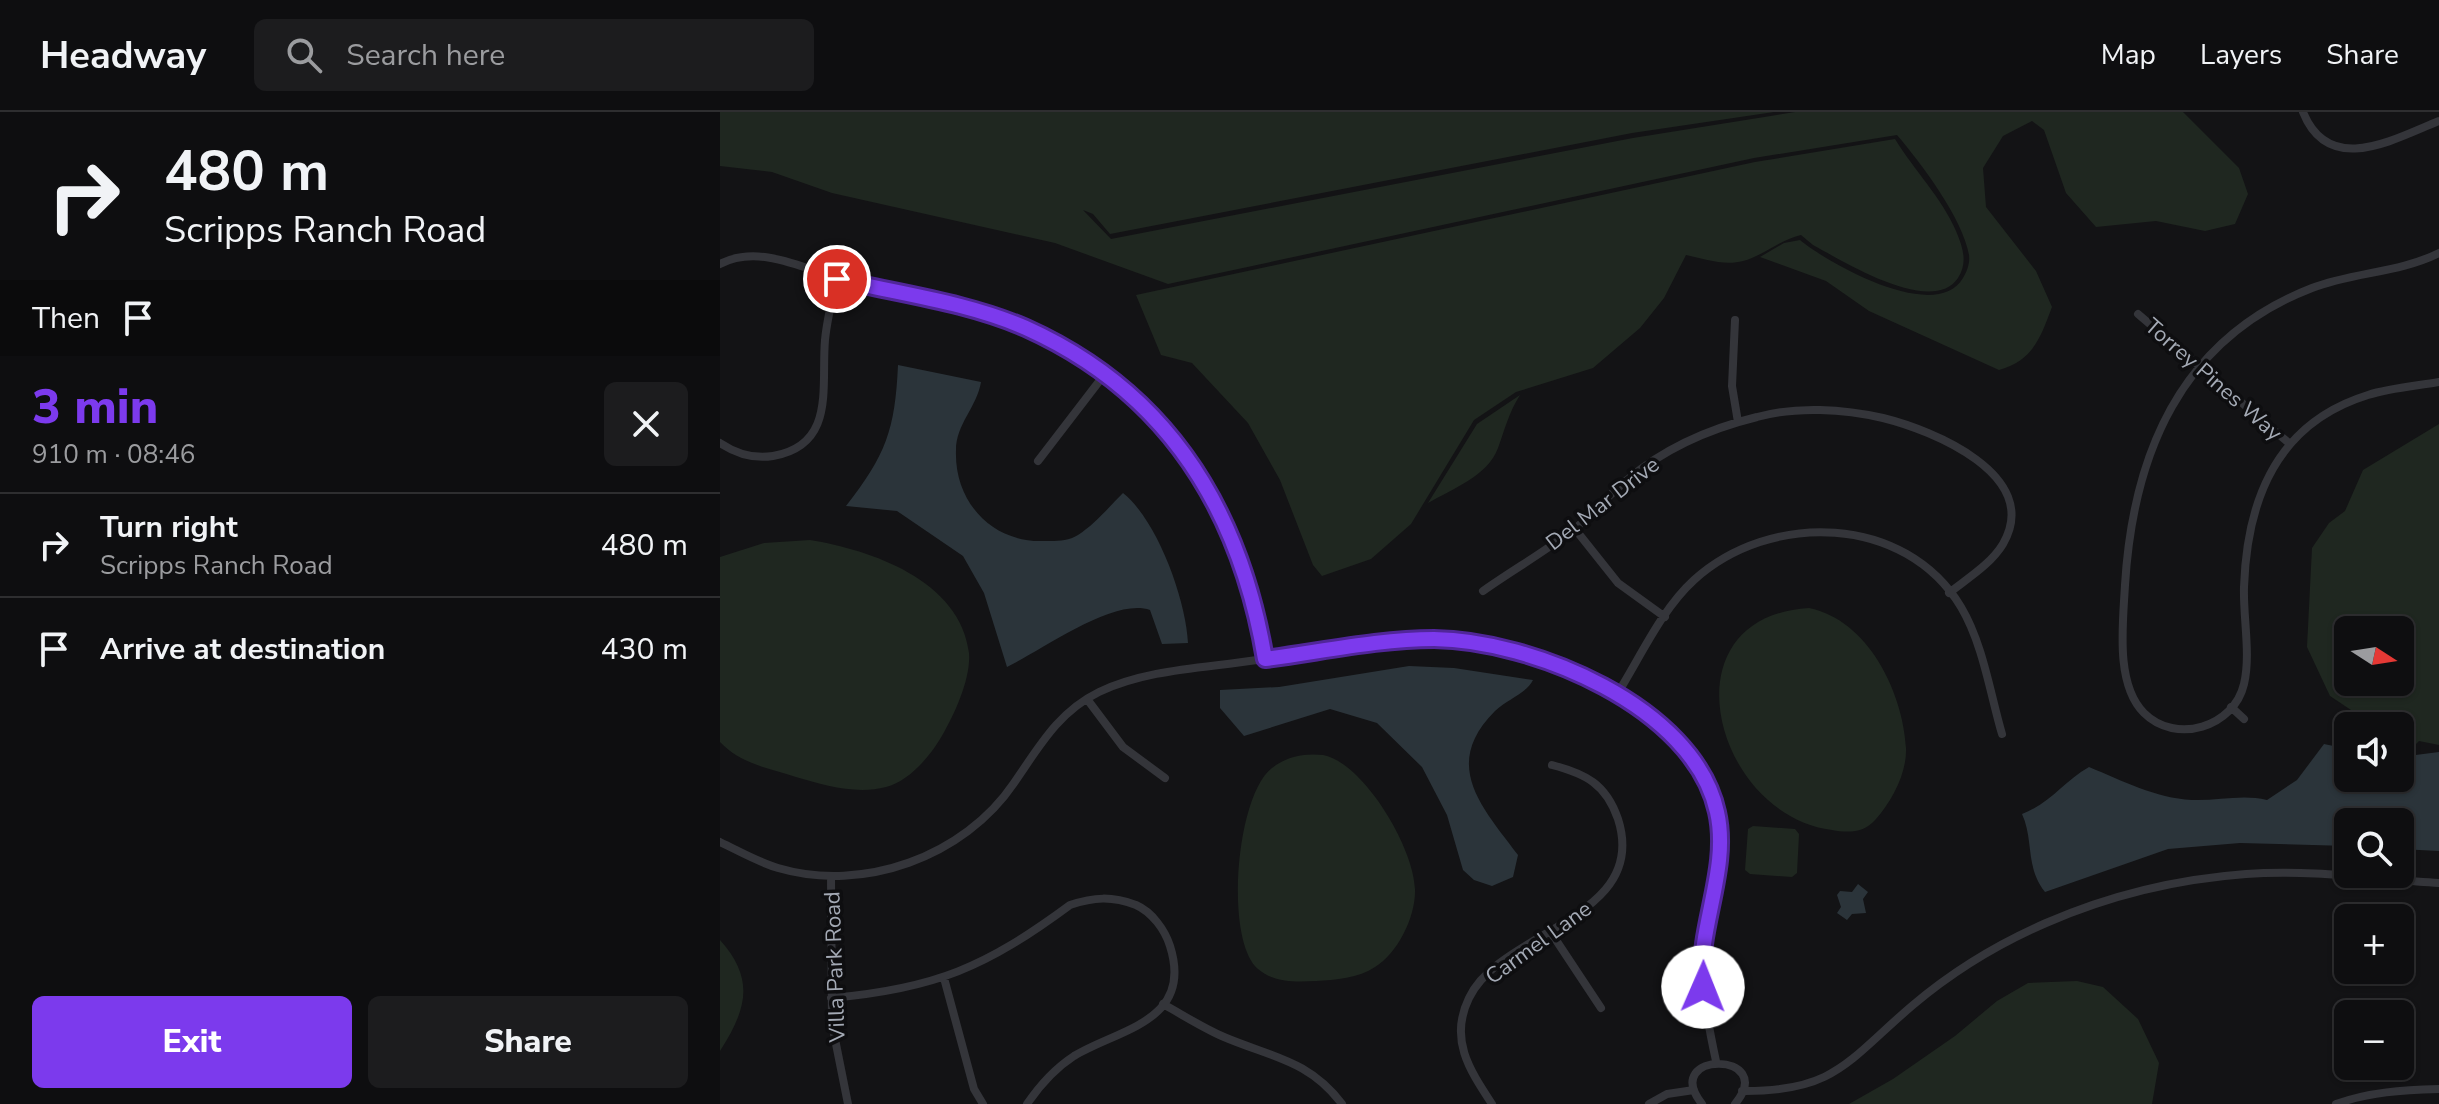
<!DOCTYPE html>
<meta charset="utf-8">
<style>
:root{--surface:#0e0e10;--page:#1c1c1e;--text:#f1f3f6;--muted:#9b9c9f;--line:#2e2e30;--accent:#7c3aed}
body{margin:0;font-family:"Nunito Sans",sans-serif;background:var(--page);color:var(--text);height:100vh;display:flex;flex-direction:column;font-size:30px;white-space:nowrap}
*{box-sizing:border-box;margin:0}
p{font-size:26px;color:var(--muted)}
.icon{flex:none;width:44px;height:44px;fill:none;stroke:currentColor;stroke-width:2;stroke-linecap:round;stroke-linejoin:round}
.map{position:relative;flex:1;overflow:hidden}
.side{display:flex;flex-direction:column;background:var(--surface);width:720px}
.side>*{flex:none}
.hud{background:#0e0e10;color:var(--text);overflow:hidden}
.needle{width:52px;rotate:102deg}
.buttons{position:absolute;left:1614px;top:504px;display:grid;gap:16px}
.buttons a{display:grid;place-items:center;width:80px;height:80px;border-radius:12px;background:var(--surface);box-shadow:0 2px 6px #0004,0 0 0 2px var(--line);font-size:40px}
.pin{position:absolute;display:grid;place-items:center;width:68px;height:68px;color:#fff;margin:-34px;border:4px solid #fff;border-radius:50%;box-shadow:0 2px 8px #0007}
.me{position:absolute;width:88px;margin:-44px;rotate:1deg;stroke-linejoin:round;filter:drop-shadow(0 0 6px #0008)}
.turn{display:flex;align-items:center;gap:28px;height:168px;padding:0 32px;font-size:36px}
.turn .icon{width:104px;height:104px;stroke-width:2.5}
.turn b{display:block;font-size:56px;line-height:68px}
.then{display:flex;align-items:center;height:76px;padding:0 32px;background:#0003;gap:16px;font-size:30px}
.round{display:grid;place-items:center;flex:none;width:84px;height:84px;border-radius:12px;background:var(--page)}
.overview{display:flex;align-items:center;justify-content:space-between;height:136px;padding:0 32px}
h1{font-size:48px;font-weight:800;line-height:60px;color:var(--accent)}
.primary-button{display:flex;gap:16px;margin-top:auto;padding:16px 32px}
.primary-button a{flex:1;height:92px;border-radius:12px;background:var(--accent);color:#fff;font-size:32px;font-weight:800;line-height:92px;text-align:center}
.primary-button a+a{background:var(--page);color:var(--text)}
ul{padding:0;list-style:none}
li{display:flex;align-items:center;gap:24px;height:104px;padding:0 32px;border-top:2px solid var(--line)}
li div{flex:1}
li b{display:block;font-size:30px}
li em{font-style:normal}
header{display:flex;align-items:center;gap:48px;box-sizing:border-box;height:112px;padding:0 40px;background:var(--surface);border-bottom:2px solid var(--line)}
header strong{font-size:38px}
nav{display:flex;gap:44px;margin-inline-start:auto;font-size:28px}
.search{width:560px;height:72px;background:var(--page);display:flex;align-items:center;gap:20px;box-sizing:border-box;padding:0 28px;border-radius:12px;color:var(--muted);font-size:30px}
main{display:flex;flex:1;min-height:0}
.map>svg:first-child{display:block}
.green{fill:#1f2720;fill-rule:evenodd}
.water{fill:#2b343a}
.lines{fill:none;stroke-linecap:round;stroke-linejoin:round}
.street{stroke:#34353a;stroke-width:8}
.route-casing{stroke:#51269a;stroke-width:20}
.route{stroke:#7c3aed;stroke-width:14}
.labels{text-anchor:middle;stroke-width:7;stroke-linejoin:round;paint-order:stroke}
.street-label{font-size:22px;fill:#a4aab5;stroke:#0e0e10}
</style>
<header>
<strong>Headway</strong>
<div class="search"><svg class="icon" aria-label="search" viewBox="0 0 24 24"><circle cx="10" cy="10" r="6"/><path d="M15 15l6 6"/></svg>Search here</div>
<nav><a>Map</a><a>Layers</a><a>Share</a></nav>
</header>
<main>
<section class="side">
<div class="hud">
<div class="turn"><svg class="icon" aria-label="right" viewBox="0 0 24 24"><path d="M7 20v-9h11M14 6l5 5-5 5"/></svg><div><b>480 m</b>Scripps Ranch Road</div></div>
<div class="then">Then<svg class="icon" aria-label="arrive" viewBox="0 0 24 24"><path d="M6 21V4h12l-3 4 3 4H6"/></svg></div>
</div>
<div class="overview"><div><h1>3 min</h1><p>910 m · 08:46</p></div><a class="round"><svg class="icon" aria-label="close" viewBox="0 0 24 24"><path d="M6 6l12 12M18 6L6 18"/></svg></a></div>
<ul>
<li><svg class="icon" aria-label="right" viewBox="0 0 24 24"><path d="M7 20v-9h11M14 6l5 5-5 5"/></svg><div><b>Turn right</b><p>Scripps Ranch Road</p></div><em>480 m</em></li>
<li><svg class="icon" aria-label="arrive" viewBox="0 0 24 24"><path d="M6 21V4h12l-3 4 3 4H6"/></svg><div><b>Arrive at destination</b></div><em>430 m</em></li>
</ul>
<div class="primary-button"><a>Exit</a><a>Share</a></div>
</section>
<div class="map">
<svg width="1719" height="992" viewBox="0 0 1719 992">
<rect width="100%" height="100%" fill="#131315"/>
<path class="green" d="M0,0H1054L912,21L390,122L373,102L363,98L391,127L913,26L1075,0H1463L1519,56L1528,82L1515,112L1485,119L1436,109L1376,115L1346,81L1324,18L1312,9L1283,24L1263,56L1266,95L1316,159L1332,195C1320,227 1313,248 1279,258L1149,199L1106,169L1040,145L1064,131L1080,128C1109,152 1216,212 1243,166C1247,159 1250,152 1249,143C1243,107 1201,51 1177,23L1034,46L448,172L335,131L112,81L52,60L0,54Z
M1175,27C1194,58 1222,86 1236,119C1243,136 1248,150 1238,166C1212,205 1123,149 1093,133L1081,123C1059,128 1043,144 1023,149C1004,154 985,147 966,143L944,186L920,216L873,256L796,280L754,308L691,412L651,447L602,464L593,453L560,368L528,311L472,251L441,243L416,183L1035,50Z
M800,283C789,300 785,317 778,336C768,364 732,377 708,391L757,312Z
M1719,312V633L1699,629L1696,632L1680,626V614H1655L1610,584L1587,535L1592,436L1609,411L1625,399L1643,358ZM1628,518H1680V570H1628Z
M90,428C151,438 240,468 249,541C251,566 235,601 223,622C212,642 190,669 166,675C136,683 104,673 76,665C48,656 21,652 0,630V445L44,431Z
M1089,496C1148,508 1183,580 1186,636C1187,661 1172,689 1156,707C1144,721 1129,721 1112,718C994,703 942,505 1089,496Z
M603,643C644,651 694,736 695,777C696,804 678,841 655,855C639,866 615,868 596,869C576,870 554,871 538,857C504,828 516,683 552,656C567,644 585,641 603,643Z
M1033,714L1075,717L1079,722L1077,761L1072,765L1030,762L1025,758L1028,717Z
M0,828C35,867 27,897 0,939Z
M1357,869L1383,875L1418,907L1439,951L1432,992H1129L1173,967L1235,924L1277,889L1308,871Z"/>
<path class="water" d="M178,253L261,270C257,295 236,312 236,338C234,389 271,430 322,429C335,429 347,430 358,423C375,412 389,395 403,381C437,408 466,487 468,531L442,532L430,498C394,485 322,538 287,555L264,481L243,444L177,399L126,394C166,343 175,318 178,253Z
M689,554L734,556L813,568C806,582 787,587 775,599C721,653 762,695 798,743L793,765L772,774L754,768L743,758L727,703L702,655L657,611L610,597L524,624L500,596V578L559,575Z
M1604,632L1628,637V666H1680V645L1719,640V739L1680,737V710H1628V734L1520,731L1448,737L1325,780C1305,755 1314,728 1302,702C1332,690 1343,670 1369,655C1403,669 1435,686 1472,688C1498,689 1522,682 1547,688L1577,668Z
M1138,772L1148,780L1143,787L1146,801L1132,802L1127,808L1117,801L1121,795L1117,783L1120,779L1132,780Z"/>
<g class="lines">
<path class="street" d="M1583,0C1609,65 1674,27 1719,9
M1719,141C1679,161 1633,160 1592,176C1460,227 1413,342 1405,473C1403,511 1395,572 1424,601C1456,633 1514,615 1524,572C1531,542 1523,506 1524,475C1527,387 1557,311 1648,283C1670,276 1696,274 1719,270
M0,152C42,130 91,161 134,171C191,184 249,193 303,215C448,275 520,400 545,547
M1418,202L1570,332
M1015,208L1012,274L1018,310
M0,331C15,341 34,347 53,344C116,333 101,275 105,228C107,207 112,187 117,167
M318,349L384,263
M855,417L898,471L945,505
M763,479C794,457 828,438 858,414C875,400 889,382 907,368C945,336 988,317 1037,305C1076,294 1124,297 1163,306C1212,318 1323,363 1283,432C1271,452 1248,466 1229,481
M896,584C920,546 941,498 974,468C1050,399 1185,402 1241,495C1263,532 1270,581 1282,622
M367,587L403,635L445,666
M1511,595L1524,607
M0,730C19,739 38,750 58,756C143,781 244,745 294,671C319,635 338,600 379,580C427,557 486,556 537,548C681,529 765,507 898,585C934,606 975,639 991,679C1012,733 987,783 983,838C981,876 988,912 996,949
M111,764L112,912L128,992
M830,819L881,896
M224,866L254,977L263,992
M111,886C215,877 266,855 350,793C374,785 392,784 416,793C432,800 445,818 450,834C474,910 398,917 354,944C334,957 320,973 307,992
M443,892C463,903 483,916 504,925C551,945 589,948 622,992
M1022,979C1116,980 1128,948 1193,893C1232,860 1280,831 1326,811C1388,784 1458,767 1526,762C1589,757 1656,767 1719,771
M772,992C749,957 729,927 749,886C781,818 930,807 898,707C886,672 866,662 832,653
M929,992L947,982L974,978
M982,992C939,938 1059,939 1015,992
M1616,992C1649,980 1683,978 1719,977"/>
</g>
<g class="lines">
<defs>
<path id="route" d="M117,167C180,182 246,190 306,216C448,280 520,398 545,547C600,540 658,527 714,527C811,528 974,594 997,700C1007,744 990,789 984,832C982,846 983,861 983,875"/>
</defs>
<use href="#route" class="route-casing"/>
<use href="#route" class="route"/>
</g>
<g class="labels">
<g class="street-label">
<text transform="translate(1494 267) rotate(41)" y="8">Torrey Pines Way</text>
<text transform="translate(882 391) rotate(-38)" y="8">Del Mar Drive</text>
<text transform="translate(818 830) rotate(-36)" y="8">Carmel Lane</text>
<text transform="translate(114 855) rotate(-92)" y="8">Villa Park Road</text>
</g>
</g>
</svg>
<div class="buttons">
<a><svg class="needle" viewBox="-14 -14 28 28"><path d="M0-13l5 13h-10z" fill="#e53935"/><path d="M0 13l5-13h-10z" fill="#9b9c9f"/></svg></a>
<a><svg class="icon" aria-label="sound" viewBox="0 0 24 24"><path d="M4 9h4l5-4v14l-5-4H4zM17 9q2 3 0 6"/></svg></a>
<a><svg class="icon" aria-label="search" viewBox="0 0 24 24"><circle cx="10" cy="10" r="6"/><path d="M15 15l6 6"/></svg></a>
<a>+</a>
<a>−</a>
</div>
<div class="pin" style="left:117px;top:167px;background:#d93025"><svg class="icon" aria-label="arrive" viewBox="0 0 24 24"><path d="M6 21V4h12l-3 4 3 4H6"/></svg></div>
<svg class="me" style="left:983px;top:875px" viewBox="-20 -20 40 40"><circle r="19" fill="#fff"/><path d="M0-13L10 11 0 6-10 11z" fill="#7c3aed"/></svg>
</div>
</main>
